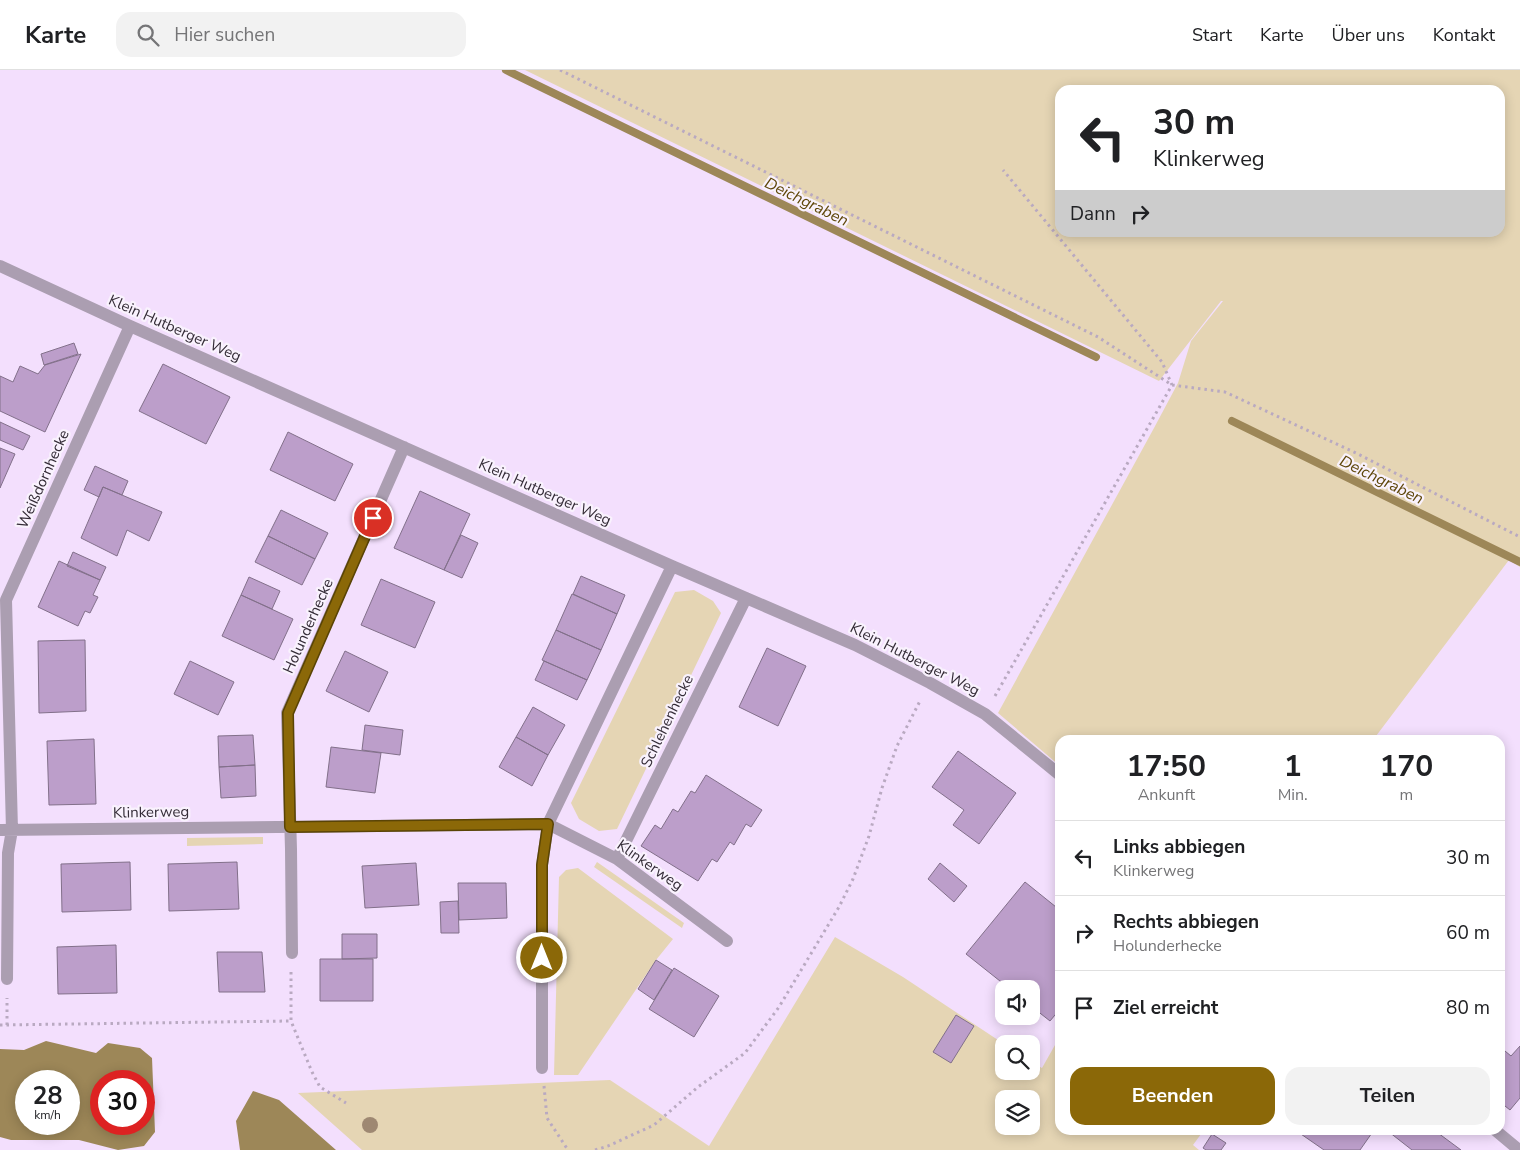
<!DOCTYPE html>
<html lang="de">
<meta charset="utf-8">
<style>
:root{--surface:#fff;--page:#f2f2f2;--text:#202124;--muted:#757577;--line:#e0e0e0;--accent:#8b6808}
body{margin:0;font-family:"Nunito Sans",sans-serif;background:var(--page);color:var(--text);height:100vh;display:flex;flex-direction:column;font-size:19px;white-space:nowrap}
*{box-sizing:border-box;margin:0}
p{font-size:16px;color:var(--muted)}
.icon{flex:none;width:28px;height:28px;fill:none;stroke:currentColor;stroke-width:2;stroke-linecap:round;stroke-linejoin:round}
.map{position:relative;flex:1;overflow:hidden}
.sheet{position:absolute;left:1055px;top:665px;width:450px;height:400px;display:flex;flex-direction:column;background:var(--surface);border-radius:15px;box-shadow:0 2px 12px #0003}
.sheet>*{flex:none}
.top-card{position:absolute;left:1055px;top:15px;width:450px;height:152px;border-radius:15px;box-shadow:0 2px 12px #0003;background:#fff;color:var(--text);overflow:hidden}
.tools{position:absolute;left:995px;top:910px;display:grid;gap:10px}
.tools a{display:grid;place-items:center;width:45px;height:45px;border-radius:10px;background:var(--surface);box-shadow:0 2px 12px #0003;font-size:25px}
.speed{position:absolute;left:15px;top:1000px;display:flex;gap:10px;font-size:25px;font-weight:700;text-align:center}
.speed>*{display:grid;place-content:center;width:65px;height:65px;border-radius:50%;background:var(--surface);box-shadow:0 2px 12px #0003;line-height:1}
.speed small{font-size:12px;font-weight:400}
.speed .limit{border:8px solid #d22;background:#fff;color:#111}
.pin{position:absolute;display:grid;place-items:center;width:42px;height:42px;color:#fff;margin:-21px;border:2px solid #fff;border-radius:50%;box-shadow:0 1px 5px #0007}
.me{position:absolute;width:55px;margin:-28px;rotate:0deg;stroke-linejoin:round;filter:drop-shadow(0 0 4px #0008)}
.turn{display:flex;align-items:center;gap:18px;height:105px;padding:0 15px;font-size:22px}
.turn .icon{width:65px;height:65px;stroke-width:2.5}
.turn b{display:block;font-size:35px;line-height:42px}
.then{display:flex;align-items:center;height:48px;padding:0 15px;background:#0003;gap:10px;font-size:19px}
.eta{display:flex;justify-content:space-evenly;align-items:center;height:85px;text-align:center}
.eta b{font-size:30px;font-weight:700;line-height:35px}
.primary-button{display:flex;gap:10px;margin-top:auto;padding:10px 15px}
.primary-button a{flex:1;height:58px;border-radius:15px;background:var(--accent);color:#fff;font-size:20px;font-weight:700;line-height:58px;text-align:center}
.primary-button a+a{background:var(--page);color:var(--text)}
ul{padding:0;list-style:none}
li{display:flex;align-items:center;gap:15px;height:75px;padding:0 15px;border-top:1px solid var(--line)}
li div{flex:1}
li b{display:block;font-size:19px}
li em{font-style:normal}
header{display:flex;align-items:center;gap:30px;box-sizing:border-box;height:70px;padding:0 25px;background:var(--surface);border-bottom:1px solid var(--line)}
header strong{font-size:24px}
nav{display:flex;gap:28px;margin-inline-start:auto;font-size:18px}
.search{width:350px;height:45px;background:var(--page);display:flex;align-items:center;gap:12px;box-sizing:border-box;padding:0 18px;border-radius:15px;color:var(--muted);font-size:19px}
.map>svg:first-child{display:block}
.green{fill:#e5d5b4;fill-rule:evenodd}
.water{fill:#9d8758;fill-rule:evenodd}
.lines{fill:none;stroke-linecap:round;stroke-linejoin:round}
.stream{stroke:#9d8758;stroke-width:8}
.building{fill:#bc9eca;stroke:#82708a}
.path{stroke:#b9a9c1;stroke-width:3;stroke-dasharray:2.5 4;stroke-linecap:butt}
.minor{stroke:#ab9eb1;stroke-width:12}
.tree{fill:#9e8872}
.route-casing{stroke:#5a4405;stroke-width:12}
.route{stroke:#8b6808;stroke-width:9}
.labels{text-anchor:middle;stroke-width:4.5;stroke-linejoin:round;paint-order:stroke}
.street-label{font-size:15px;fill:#342c37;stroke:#f9f2fd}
.water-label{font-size:16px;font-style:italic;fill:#5f470a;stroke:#f9f2fd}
</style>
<header>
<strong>Karte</strong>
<div class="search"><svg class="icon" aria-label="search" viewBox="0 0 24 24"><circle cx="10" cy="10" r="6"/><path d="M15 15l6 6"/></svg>Hier suchen</div>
<nav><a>Start</a><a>Karte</a><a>Über uns</a><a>Kontakt</a></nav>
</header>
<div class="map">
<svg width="1520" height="1080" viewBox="0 0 1520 1080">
<rect width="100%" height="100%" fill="#f3dffd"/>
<path class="green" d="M525,0H1520V497L1509,490L1373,670H1060V696L998,643L1154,358L1178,313L1191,271L1223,231H1221L1159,311ZM1060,20H1500V162H1060Z
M694,520L713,531L721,543L617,759L599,761L579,749L571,733L675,522Z
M263,767V774L187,776V768Z
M597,792L684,853L682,858L594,797Z
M578,798L673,869L656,890L578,1005H554L559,807L566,800Z
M835,867L903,907L1004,974V1001H1031V992L1042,998L1055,975L1060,978V1060H1204L1193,1075L1199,1080H362L298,1023L610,1010L709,1076ZM1004,1029H1031V1056H1004Z"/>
<path class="water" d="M46,971L96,983L108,973L140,978L152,988L155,1062L144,1076L118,1080L79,1070H11L0,1067V979L24,980ZM26,1011H69V1054H26ZM101,1011H144V1054H101Z
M253,1021L279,1030L336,1080H240L236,1051Z"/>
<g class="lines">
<path class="stream" d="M506,0L1096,287
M1232,351L1520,492"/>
</g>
<path class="building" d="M74,273L78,284L44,295L41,284Z
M81,284L45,362L0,341V306L13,312L20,296L38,304L45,295Z
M163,294L230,327L206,374L139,341Z
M0,352L30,366L23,380L0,370Z
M288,362L353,394L335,431L270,400Z
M0,378L15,384L0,418Z
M95,396L128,411L122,425L103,417L99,427L84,420Z
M103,417L162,442L149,471L127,460L117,486L81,468Z
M420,421L470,444L444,500L394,478Z
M281,440L328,463L315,489L268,466Z
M461,465L478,473L462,508L444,500Z
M268,466L315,489L302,515L255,492Z
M73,482L106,497L100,510L67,496Z
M59,491L100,510L93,525L98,527L90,543L85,541L78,556L38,537Z
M581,506L625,525L617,544L573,524Z
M249,507L280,521L272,539L241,525Z
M381,509L435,532L415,578L361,555Z
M572,524L617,544L601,580L556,560Z
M241,525L293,549L274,590L222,566Z
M556,560L601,580L587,610L542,590Z
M85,570L86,641L39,643L38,571Z
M767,578L806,596L778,656L739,637Z
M345,581L388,602L369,642L326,621Z
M190,591L234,612L218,645L174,624Z
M544,591L587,610L577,630L535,610Z
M533,637L565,655L548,685L516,667Z
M365,655L403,660L400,685L362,680Z
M253,665L255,695L219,697L218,666Z
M516,667L548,685L532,716L499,697Z
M94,669L96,734L49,735L47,671Z
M331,677L381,683L375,723L326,717Z
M958,681L1016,723L979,774L953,755L964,740L932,717Z
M255,695L256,726L221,728L219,697Z
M706,705L762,740L751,757L746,754L734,775L730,772L717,792L712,789L698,811L641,776L655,755L661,759L673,739L678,742L691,721L695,723Z
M130,792L131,840L62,842L61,794Z
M237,792L239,839L169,841L168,794Z
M416,793L419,835L365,838L362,796Z
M940,793L967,816L954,832L928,809Z
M1025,812L1056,837L1060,832V939L1050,951L1031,936V919H1010L966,884Z
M458,813H506L507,848L459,850Z
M458,831L459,863H441L440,832Z
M342,864H377V888L342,889Z
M116,875L117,923L58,924L57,877Z
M217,882H262L265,922H219Z
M320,889H373V931H320Z
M656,890L672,900L654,930L638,919Z
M674,898L719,926L694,967L649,939Z
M956,945L974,956L951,993L933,982Z
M1520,976V1028L1510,1040L1500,1032V986L1505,981L1511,986Z
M1299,1060H1374L1360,1080H1324L1298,1062Z
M1391,1060H1434L1461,1080H1412L1389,1062Z
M1212,1064L1226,1073L1221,1080H1206L1203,1078Z"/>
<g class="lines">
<path class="path" d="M560,0L1098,267L1172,315L1225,322L1356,383L1520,467
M995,626L1172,315L1162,292L1003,100
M291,902V951L312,1002L320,1017L346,1033
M0,955L291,951
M7,955V928
M544,1016L547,1048L568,1080
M595,1080L608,1076L654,1055L698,1017L745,983L779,937L839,837L853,809L869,766L882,718L897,676L921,629"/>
<path class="minor" d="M0,196L130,256L672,496L855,575L930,613L985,644L1060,705
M0,760L548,754L617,789L727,871
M617,789L746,528
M292,883L291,779L287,643L404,377
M7,909L8,783L12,760L6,530L130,256
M542,998V795L548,754L672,496
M1495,1060L1519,1080"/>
</g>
<circle class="tree" cx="370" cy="1055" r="8"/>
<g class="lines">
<defs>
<path id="route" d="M373,448L288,643L290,757L548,754L542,795V888"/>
</defs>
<use href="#route" class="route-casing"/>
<use href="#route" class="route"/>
</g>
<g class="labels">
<g class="street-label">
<text transform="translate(175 258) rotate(24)" y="5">Klein Hutberger Weg</text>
<text transform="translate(43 409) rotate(-66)" y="5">Weißdornhecke</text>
<text transform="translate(545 422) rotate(24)" y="5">Klein Hutberger Weg</text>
<text transform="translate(308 556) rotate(-66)" y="5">Holunderhecke</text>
<text transform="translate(915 589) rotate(27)" y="5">Klein Hutberger Weg</text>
<text transform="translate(667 651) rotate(-64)" y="5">Schlehenhecke</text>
<text transform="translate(151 742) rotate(-1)" y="5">Klinkerweg</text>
<text transform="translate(650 795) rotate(35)" y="5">Klinkerweg</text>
</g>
<g class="water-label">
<text transform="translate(807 131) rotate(26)" y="6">Deichgraben</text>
<text transform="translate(1382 409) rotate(26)" y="6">Deichgraben</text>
</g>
</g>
</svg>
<div class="tools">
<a><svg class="icon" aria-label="sound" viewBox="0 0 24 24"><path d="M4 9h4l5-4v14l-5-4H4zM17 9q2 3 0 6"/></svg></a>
<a><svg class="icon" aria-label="search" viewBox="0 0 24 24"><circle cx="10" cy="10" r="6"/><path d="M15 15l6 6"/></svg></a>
<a><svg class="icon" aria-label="layers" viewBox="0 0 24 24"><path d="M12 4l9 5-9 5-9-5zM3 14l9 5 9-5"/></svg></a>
</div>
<div class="speed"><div>28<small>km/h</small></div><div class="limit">30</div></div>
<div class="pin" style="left:373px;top:448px;background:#d93025"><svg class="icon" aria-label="arrive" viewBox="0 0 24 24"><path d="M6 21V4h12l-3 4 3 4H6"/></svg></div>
<svg class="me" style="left:542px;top:888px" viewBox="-20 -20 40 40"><circle r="17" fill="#8b6808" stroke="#fff" stroke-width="3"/><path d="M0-11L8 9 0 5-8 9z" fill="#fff"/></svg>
<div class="top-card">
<div class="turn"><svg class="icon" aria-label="left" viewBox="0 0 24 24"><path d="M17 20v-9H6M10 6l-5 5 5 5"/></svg><div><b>30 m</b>Klinkerweg</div></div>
<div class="then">Dann<svg class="icon" aria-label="right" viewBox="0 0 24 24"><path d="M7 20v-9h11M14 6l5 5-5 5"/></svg></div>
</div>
<section class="sheet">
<div class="eta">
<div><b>17:50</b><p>Ankunft</p></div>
<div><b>1</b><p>Min.</p></div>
<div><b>170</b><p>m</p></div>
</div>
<ul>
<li><svg class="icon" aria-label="left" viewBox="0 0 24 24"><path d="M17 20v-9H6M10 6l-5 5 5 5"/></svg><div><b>Links abbiegen</b><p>Klinkerweg</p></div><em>30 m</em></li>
<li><svg class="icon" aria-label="right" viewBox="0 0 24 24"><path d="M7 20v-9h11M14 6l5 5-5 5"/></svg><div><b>Rechts abbiegen</b><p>Holunderhecke</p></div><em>60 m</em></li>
<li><svg class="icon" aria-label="arrive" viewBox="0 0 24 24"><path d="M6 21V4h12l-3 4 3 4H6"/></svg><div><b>Ziel erreicht</b></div><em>80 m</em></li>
</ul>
<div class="primary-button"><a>Beenden</a><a>Teilen</a></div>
</section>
</div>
